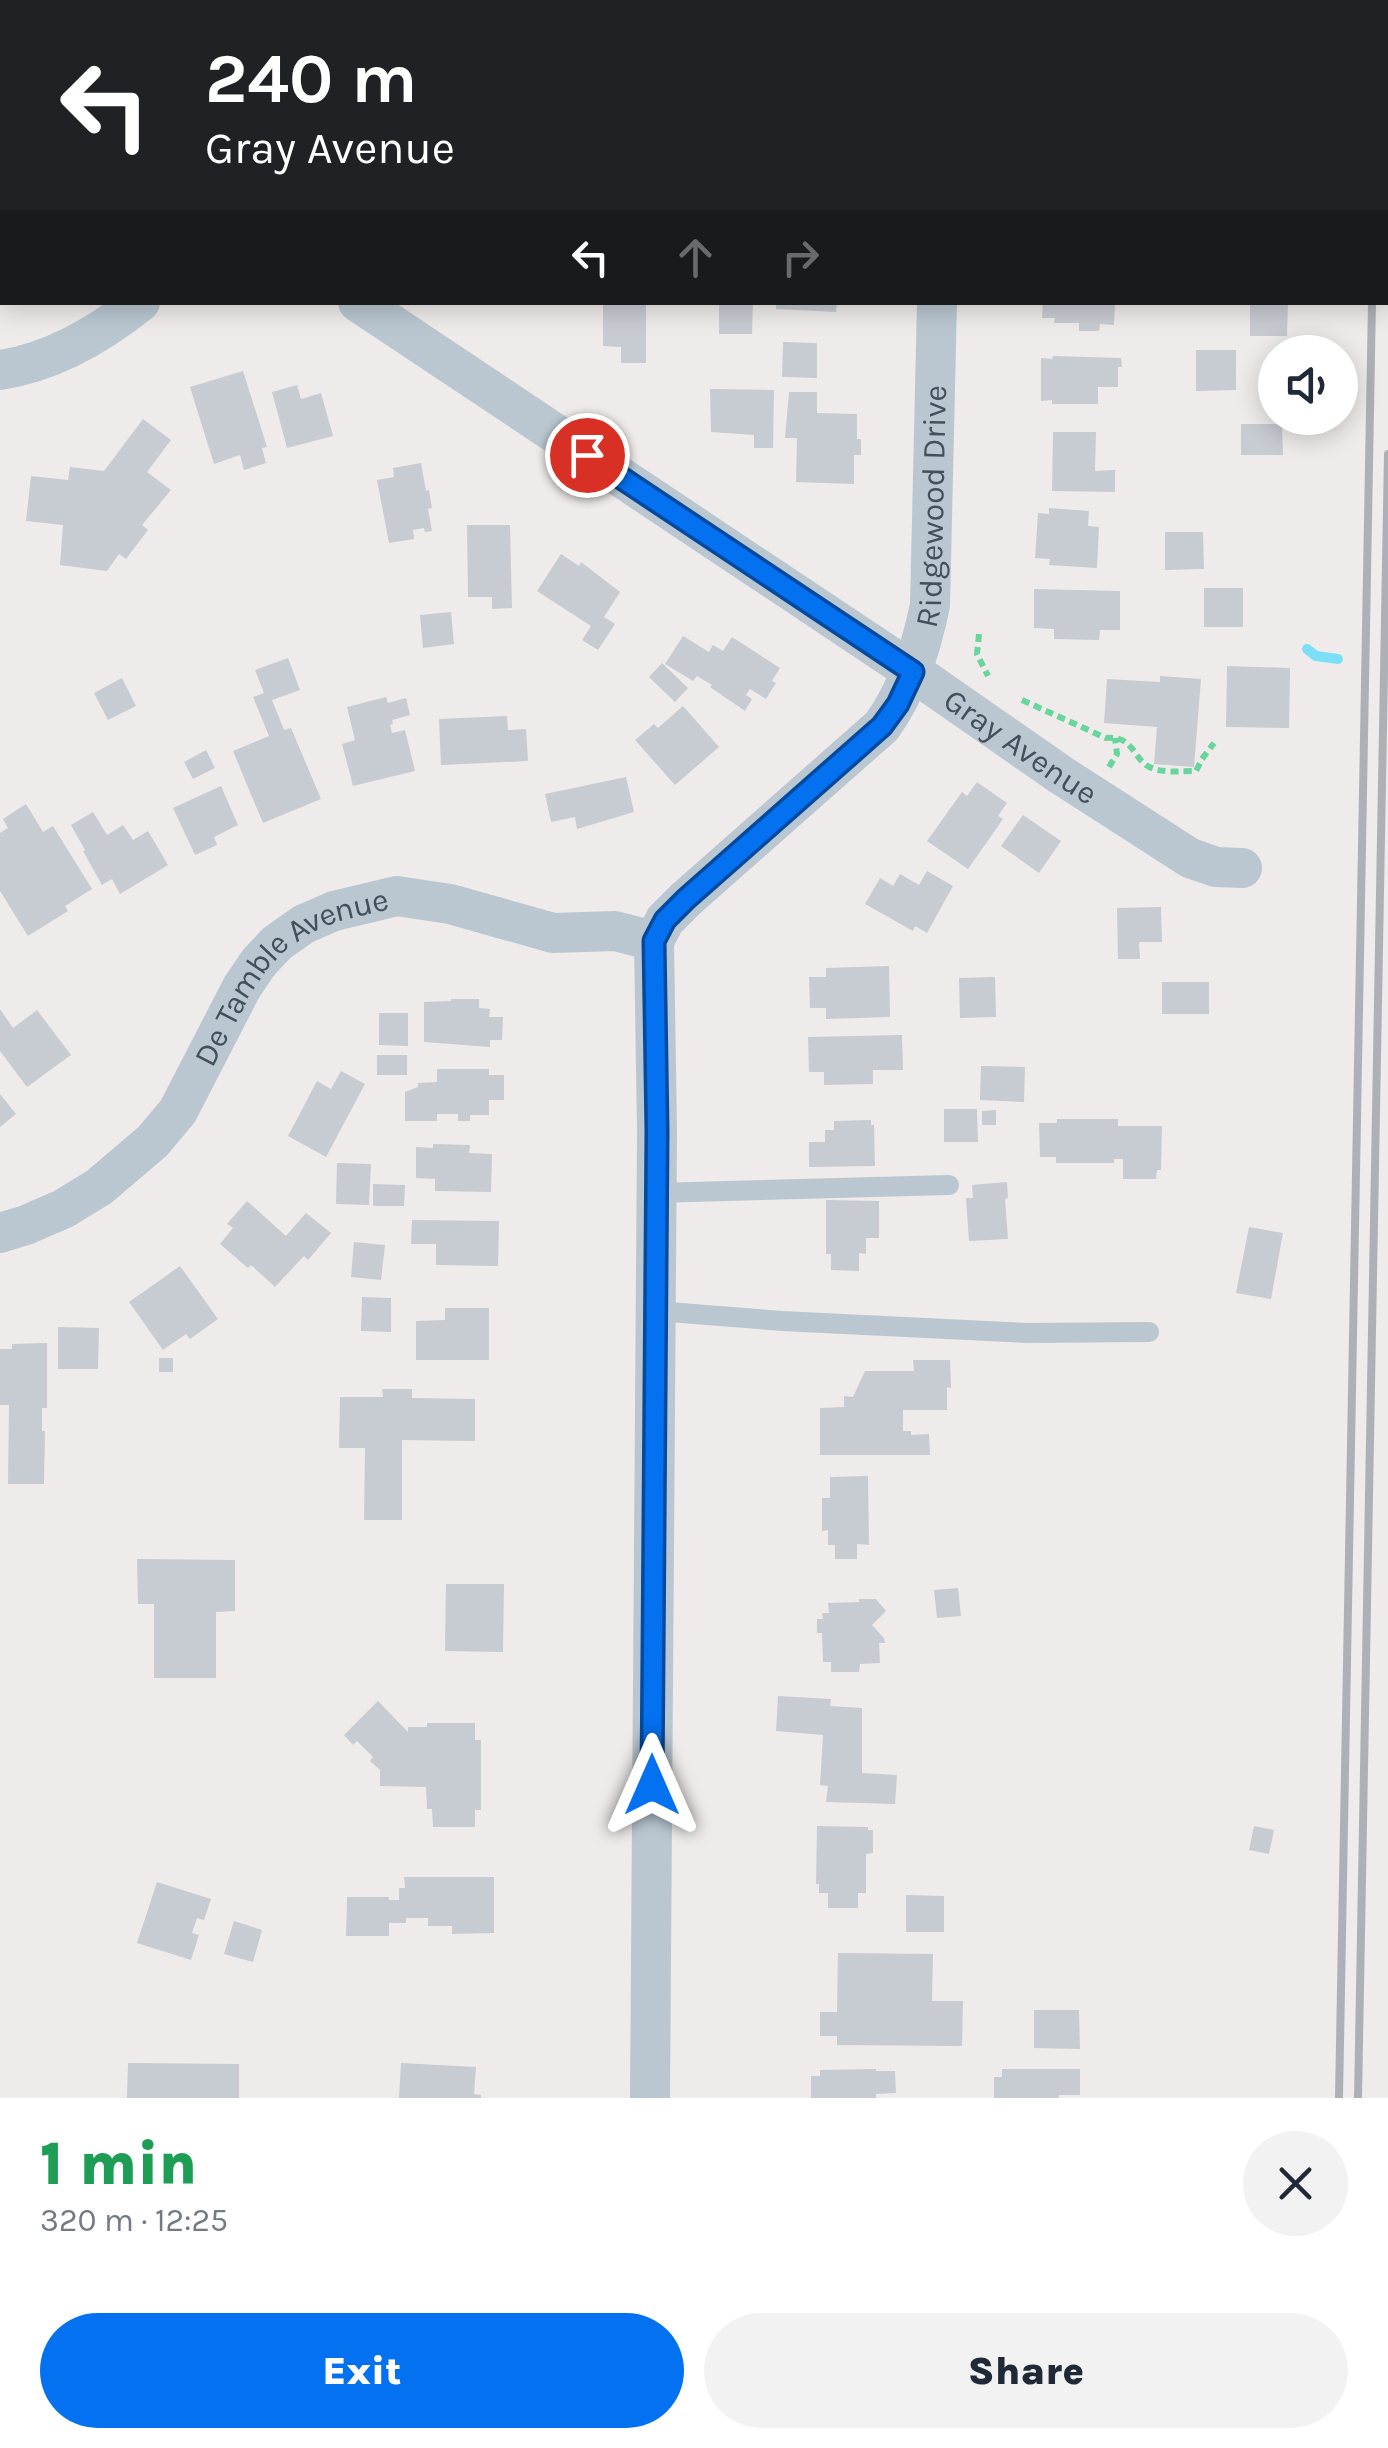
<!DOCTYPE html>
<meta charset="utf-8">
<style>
:root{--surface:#fff;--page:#f2f2f3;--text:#1f2937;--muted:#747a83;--accent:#0471f1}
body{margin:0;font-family:Karla,sans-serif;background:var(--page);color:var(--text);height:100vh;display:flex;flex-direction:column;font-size:38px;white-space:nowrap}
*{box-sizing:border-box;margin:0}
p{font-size:32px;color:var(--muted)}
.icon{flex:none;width:55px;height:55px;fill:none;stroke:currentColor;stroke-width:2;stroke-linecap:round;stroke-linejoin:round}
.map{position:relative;height:2098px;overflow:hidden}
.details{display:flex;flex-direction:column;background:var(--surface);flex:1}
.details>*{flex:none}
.guide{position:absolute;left:0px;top:0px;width:1390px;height:305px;box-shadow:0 5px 25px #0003;background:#202124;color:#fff;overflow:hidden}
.buttons{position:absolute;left:1258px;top:335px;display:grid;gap:20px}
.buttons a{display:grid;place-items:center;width:100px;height:100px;border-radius:50%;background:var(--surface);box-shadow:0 5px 25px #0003;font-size:50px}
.pin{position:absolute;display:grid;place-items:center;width:85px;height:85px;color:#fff;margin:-42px;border:5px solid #fff;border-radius:50%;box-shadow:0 2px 10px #0007}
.me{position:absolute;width:110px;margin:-55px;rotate:0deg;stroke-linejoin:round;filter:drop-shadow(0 0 8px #0008)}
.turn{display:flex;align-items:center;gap:35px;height:210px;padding:0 40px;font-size:45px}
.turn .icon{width:130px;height:130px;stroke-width:2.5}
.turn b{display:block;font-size:70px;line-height:85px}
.lanes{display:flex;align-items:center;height:95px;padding:0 40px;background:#0003;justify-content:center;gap:50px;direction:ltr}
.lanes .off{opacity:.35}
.round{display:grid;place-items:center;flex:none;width:105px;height:105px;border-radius:52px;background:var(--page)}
.overview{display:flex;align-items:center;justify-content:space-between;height:170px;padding:0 40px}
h1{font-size:60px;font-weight:800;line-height:75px;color:#1e9e55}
.primary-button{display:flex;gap:20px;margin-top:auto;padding:20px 40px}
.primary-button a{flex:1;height:115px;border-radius:60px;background:var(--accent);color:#fff;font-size:40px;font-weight:800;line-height:115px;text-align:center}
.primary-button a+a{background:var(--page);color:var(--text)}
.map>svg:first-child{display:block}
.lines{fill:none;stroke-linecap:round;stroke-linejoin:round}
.stream{stroke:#7bdff6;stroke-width:10}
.building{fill:#c7cbd2}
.path{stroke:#67d59c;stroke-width:6;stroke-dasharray:8 5;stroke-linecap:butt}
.service{stroke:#bac7d1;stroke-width:20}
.minor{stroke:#bac7d1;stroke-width:40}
.rail{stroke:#adb1b7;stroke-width:8}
.route-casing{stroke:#03499d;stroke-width:25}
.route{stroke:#0471f1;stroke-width:18}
.labels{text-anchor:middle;stroke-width:9;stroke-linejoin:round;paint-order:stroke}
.street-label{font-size:32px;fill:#42505b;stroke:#fff}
</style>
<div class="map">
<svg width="1388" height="2098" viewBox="0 0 1388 2098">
<rect width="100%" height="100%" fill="#efebeb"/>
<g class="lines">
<path class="stream" d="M1307,649L1316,656L1338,659"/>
</g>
<path class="building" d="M719,302H753L752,334H719Z
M776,302H837L836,312L776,309Z
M1043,302H1115L1114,325L1100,324L1099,331H1079V323H1054L1055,318H1042Z
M1250,302H1288L1287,336H1250Z
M603,303H646V363H621V347L603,346Z
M783,342L817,343V378L782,377Z
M1196,350H1236V390L1196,391Z
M1053,356L1121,358L1122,367H1118V387H1098V404H1052V400L1041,401V358L1052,359Z
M243,371L267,447L262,448L266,463L244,470L240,455L214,464L190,387Z
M297,385L301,399L321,393L333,436L287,448L272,392Z
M710,389L774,390L773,448H754V435L711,432Z
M789,392H817V413L857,414V439H861V455H854V484L796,482L797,438H785Z
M143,419L171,440L147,472L171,490L142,525L148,530L126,559L119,554L107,571L60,565L63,525L26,521L31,476L68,480L70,467L104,471Z
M1241,424H1282L1283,455H1241Z
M1053,432H1096L1095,471L1115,470V492L1052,491Z
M421,463L426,491L429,490L432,508L428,509L432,531L425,532L424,528L413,530L414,539L389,543L377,480L394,477L393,468Z
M1049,508L1089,511L1088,526L1099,527L1097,568L1049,565L1050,559L1035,558L1038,513L1049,514Z
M467,525H510L512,608L492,609V597H468Z
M1165,532H1203L1204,569L1165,570Z
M561,554L579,566L581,562L620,592L604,617L615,624L598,650L582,640L591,626L537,591Z
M1204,588H1243V627H1204Z
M1034,589L1120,591V630H1100L1099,640L1054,639V629L1034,628Z
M451,612L454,644L423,648L420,615Z
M683,636L709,652L713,645L723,651L732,637L780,668L772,681L776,683L766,699L750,689L746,695L752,699L745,711L710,687L712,685L697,676L693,681L665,664Z
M288,658L300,690L272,700L284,730L291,728L321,799L263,823L233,751L269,736L253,697L264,693L255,670Z
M662,663L688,688L675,702L649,677Z
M1227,666L1290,668L1289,728L1226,727Z
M1160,676L1201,679L1194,767L1154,764L1157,727L1104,723L1107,679L1160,682Z
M122,678L136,706L108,720L94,693Z
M386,697L388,703L406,698L410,715L392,720L393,724L390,725L392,733L405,730L415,771L353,786L342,744L355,740L347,707Z
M683,706L719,747L675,785L635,740L654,724L658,728Z
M507,716L508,730L526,729L528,761L441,765L439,719Z
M206,750L215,768L193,779L184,762Z
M626,777L634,812L577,829L575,817L551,822L545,794Z
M977,782L1007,803L998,816L1003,819L968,869L927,841L962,792L967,796Z
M221,786L238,825L214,837L217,845L195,855L173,808Z
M26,804L43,832L53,826L92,889L65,906L68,911L28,936L0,891V833L8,828L3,819Z
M93,812L107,835L123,825L133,840L148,831L168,865L120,894L112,879L102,885L83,851L85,850L71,825Z
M1023,815L1061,841L1039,873L1001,846Z
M927,871L953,886L927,933L915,926L913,931L865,904L880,878L893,886L900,874L919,885Z
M1161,907L1162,942H1139L1140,959H1118L1117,908Z
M889,966L890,1017L826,1019V1008H810L809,977H826V968Z
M995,977L996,1017L960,1018L959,978Z
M1162,982H1209V1014H1162Z
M451,999H479V1008L490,1009L489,1017H503L502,1040H490V1047L424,1042V1002L451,1001Z
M0,1009L13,1028L37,1010L71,1055L27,1087L0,1051Z
M379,1013H408V1046L379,1045Z
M902,1035L903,1070H873V1084L824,1085V1072H809L808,1037Z
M377,1055H407V1075H377Z
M981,1066L1025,1067L1024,1102L980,1100Z
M437,1069H489V1075H504V1100H489V1115H470V1121H458V1114H437V1121H405V1092L418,1087V1083L437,1082Z
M341,1071L365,1084L326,1157L288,1136L317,1081L331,1089Z
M0,1094L16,1114L0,1127Z
M944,1109H977L978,1142H944Z
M996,1110V1125H982V1111Z
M1057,1119H1118V1126H1162L1161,1170H1157L1156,1179H1123V1159H1114V1163H1056V1157H1040L1039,1123H1057Z
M871,1120V1125H874L875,1166L809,1167V1142H825V1130H834V1121Z
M433,1144L470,1145L469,1153L492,1154L491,1192L435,1191V1179L416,1178V1147L433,1148Z
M337,1163L371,1164L369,1205L336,1204Z
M1007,1182L1008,1198L1005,1199L1008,1239L969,1241L966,1198H973L972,1185Z
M373,1184L405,1185L404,1206H373Z
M826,1200L879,1201V1238H866V1254L859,1253V1271L831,1270V1254H826Z
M247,1201L286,1236L306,1213L331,1233L308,1260L304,1256L275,1287L251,1265L248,1268L220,1244L233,1228L227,1224Z
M412,1220L499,1221L498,1266L436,1265V1244H411Z
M1249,1227L1283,1233L1271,1299L1236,1293Z
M354,1242L385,1245L381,1280L351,1277Z
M180,1266L218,1319L190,1339L186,1334L163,1350L129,1302Z
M362,1297L391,1298V1332L361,1331Z
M445,1308H489V1360H416V1321L445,1320Z
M58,1327L99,1328L98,1369H58Z
M47,1343V1408H42V1431H45L44,1484H8L9,1405H0V1349H12V1344Z
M159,1358H173V1372H159Z
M913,1360H950L951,1388L947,1387V1410H903V1431H911V1435L929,1434L930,1455H820V1408L844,1407V1396L853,1397L865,1371H914Z
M382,1389H412V1398L475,1399V1441L402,1440V1520H364L365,1448H339L340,1397H383Z
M868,1476L869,1545L857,1544V1559H835V1545H828V1530L822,1531V1498H830V1477Z
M137,1559L235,1560V1611L216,1612V1678H154V1604H138Z
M446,1584H504L503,1652L445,1651Z
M958,1588L961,1616L937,1618L934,1590Z
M859,1599H876L886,1611L872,1625L884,1638L885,1643H879L880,1663L860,1664L859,1672H831V1662H823L822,1633H817V1619H823L822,1613H829L828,1603L859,1602Z
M778,1696L831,1699L830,1706L862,1708V1773L897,1775L895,1804L826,1802L828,1786L820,1785L823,1735L776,1731Z
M378,1701L408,1732V1727H427V1723H475V1740H481V1810H475V1827H433L432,1809H427L426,1787L380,1786V1770L370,1761L373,1757L357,1741L353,1745L344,1735Z
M817,1826L868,1827V1830H873V1853L866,1854V1893H858V1908H828V1893H819V1884H816Z
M1254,1826L1274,1830L1269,1854L1249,1850Z
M404,1877H494V1933L452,1934V1926H428V1918H406V1923H389V1936H346L347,1897H389V1900H399V1888H405Z
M157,1882L211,1899L204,1920L197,1918L192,1933L199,1935L191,1960L137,1943Z
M906,1895L944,1896V1932H906Z
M234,1921L262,1930L253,1962L224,1954Z
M838,1953L933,1954L932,2001H963L962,2046L837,2045V2036H820V2012H837Z
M1034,2010H1079L1080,2049L1034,2048Z
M128,2063L239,2064V2098H127Z
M401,2063L476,2067L474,2094L481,2095V2098H399Z
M876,2069V2071H895L896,2093L876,2094V2098H811V2076H820V2070Z
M1002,2069H1080V2095H1059V2098H994V2077H1002Z"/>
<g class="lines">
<path class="path" d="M979,634L977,654L988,676
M1022,700L1106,738C1132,736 1131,753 1146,765C1159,774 1181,771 1196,771L1202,759L1214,743
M1109,767L1117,754L1115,738"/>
<path class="service" d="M655,1193L949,1185
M656,1311L782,1321L1027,1333L1149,1332"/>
<g class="minor">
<path d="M215,2V0"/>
<path d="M943,2V0"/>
<path id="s1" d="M358,302L913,672L1061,775L1190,858L1216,867L1242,868"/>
<path d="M0,370C53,362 99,335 140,302"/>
<path id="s2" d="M0,1233L26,1225L63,1209L99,1187L153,1141L178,1111L242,987L259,962L277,943L304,924L334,911L397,896L450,904L553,933L615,931L654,941"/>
<path id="s3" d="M650,2098L657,1131L654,941L665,920L686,899L882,726C908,689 921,649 930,605L937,302"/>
</g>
<path class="rail" d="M1377,2V0
M1339,2098L1372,302
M1358,2098L1388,454"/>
</g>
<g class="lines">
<defs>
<path id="route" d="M587,455L913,672L898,704L882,726L686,899L665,920L654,941L657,1131L652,1785"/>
</defs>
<use href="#route" class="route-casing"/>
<use href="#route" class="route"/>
</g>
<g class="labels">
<g class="street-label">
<text dy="11" stroke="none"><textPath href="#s3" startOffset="1702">Ridgewood Drive</textPath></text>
<text dy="11" stroke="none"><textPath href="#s1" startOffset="798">Gray Avenue</textPath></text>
<text dy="11" stroke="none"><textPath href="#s2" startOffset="405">De Tamble Avenue</textPath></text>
</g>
</g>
</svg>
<div class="buttons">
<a><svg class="icon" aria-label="sound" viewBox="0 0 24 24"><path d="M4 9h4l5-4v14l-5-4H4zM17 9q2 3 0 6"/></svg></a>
</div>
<div class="pin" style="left:587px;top:455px;background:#d93025"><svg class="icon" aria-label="arrive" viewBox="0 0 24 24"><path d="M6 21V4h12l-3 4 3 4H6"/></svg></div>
<svg class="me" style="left:652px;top:1785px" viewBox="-20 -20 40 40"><path d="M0-17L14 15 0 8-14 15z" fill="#0471f1" stroke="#fff" stroke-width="4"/></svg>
<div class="guide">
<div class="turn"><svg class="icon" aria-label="left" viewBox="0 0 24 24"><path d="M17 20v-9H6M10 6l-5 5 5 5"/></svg><div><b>240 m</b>Gray Avenue</div></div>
<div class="lanes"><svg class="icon" aria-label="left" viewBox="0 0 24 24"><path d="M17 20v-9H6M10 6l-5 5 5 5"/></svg><svg class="icon off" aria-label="ahead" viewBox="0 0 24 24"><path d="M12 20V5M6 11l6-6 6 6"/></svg><svg class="icon off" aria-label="right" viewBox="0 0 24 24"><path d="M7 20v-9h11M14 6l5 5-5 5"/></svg></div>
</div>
</div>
<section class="details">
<div class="overview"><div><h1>1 min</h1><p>320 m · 12:25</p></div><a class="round"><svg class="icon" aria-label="close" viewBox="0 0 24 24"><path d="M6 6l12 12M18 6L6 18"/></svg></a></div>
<div class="primary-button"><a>Exit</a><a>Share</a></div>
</section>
